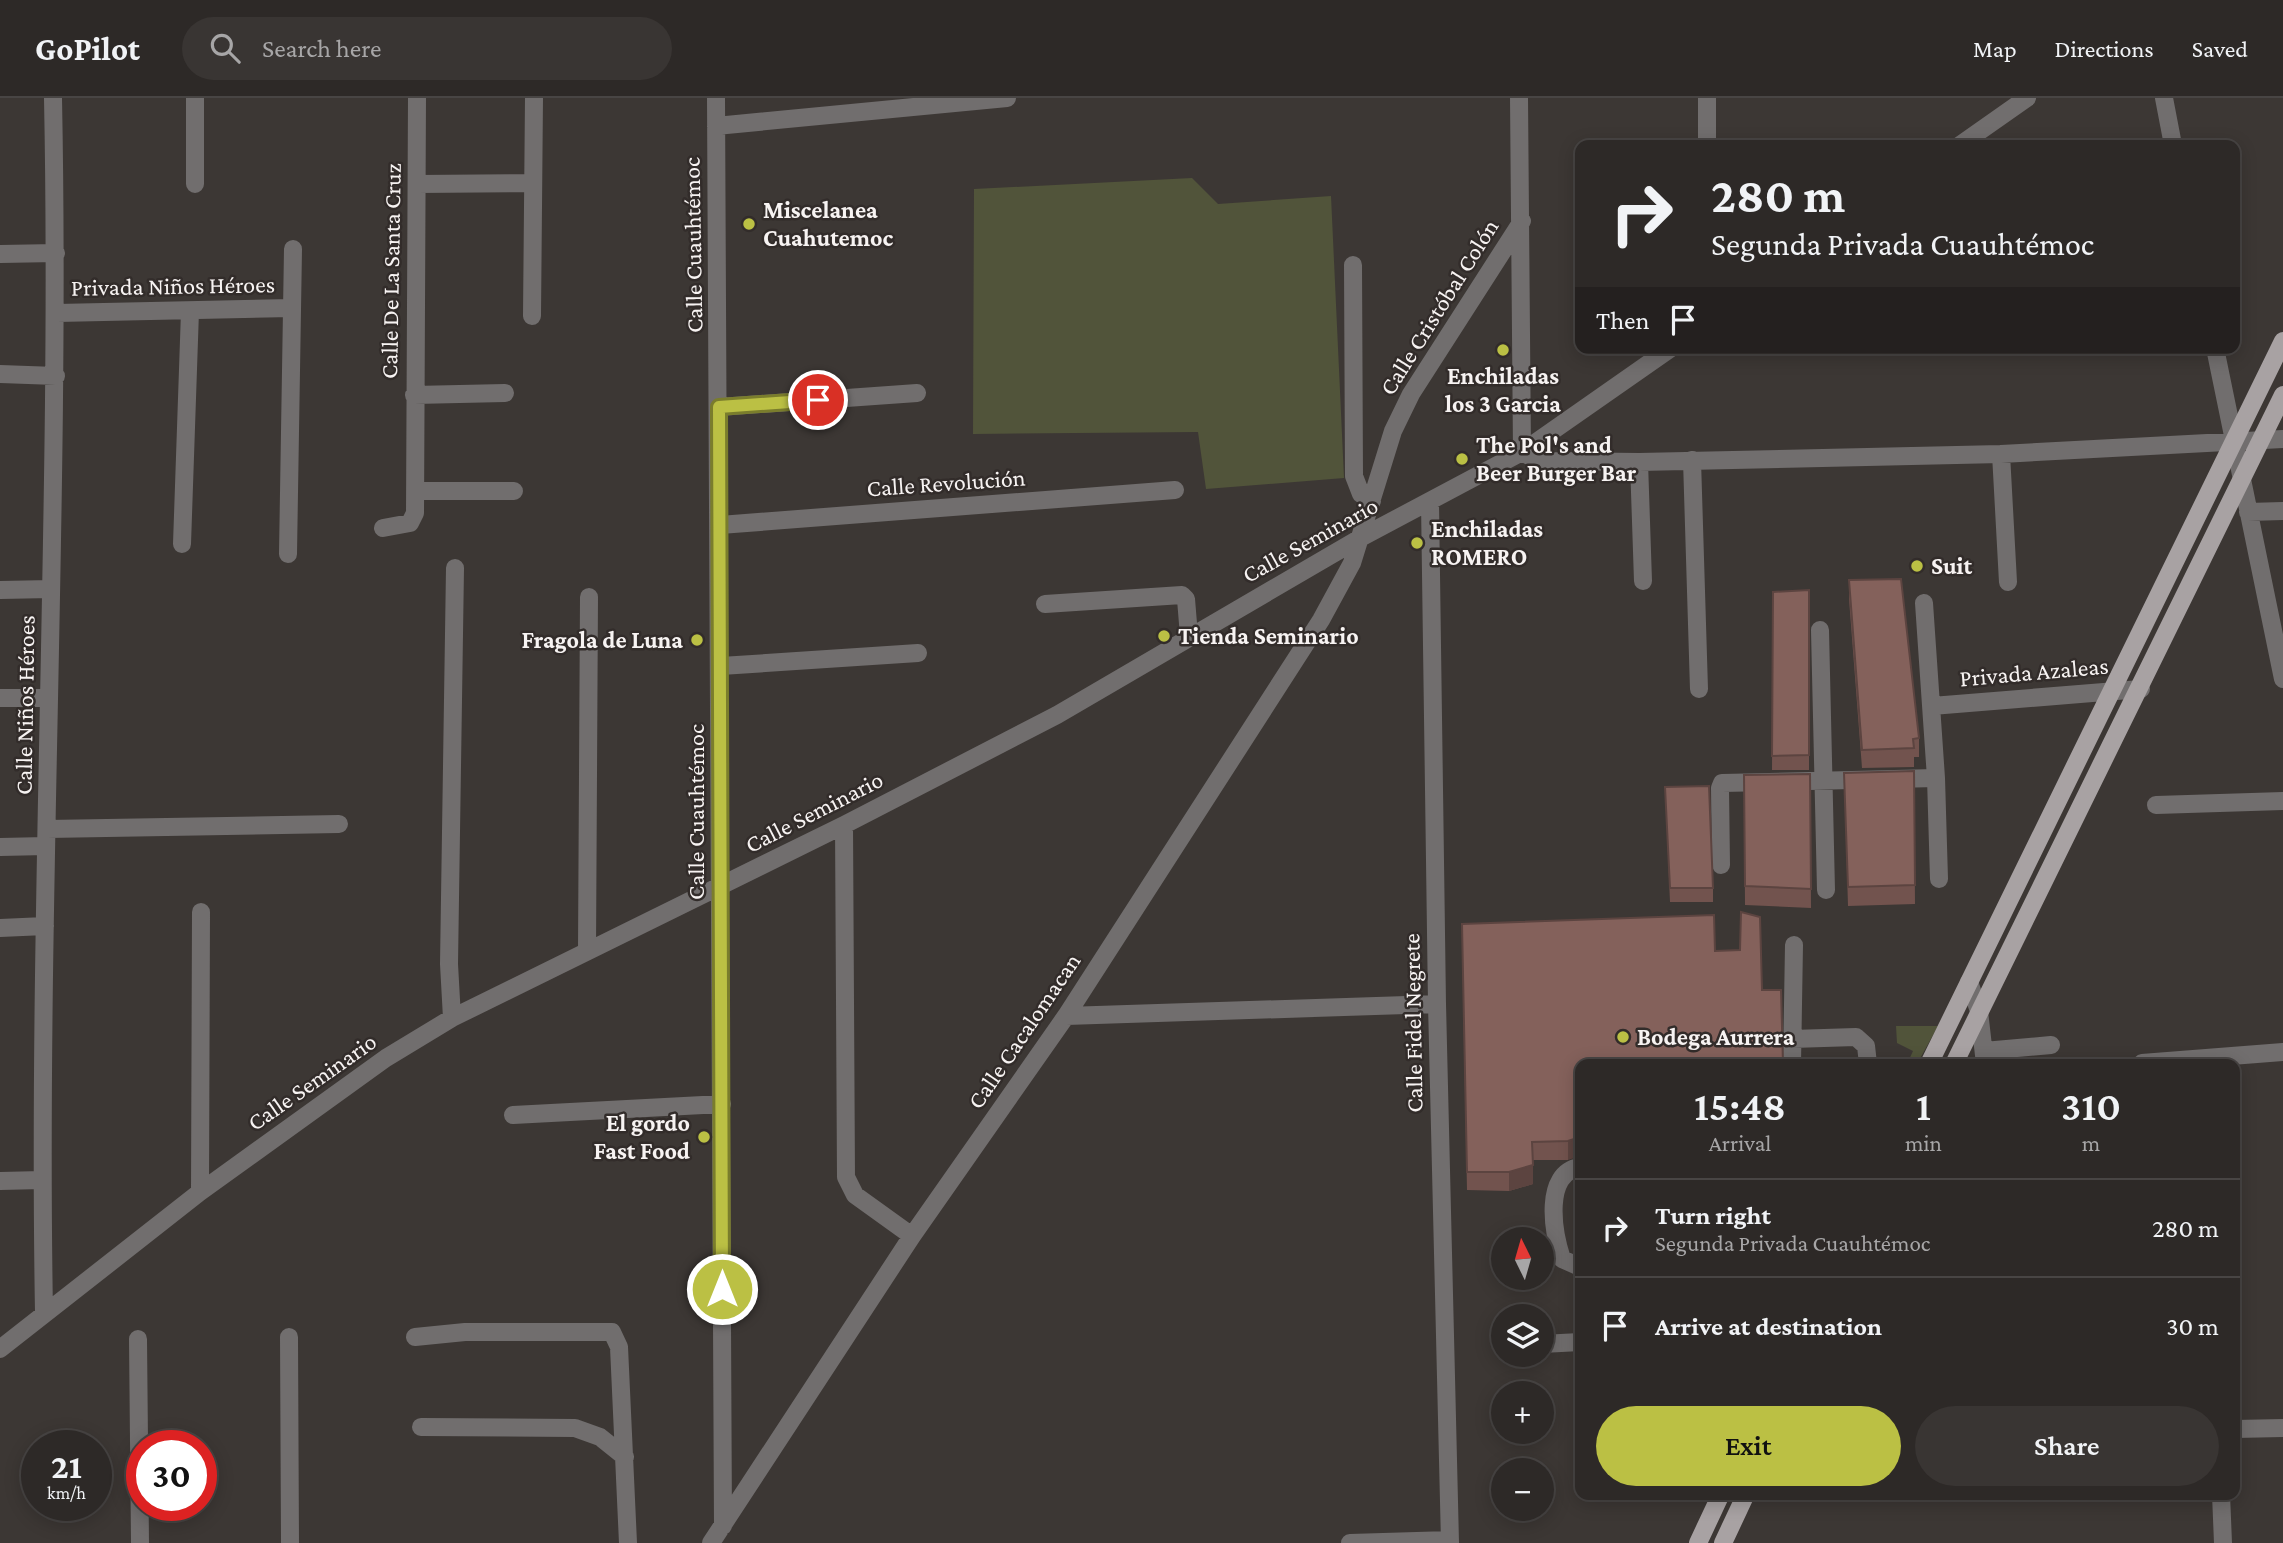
<!DOCTYPE html>
<meta charset="utf-8">
<style>
:root{--surface:#2d2927;--page:#393533;--text:#f1f3f6;--muted:#a7a6a7;--line:#484544;--accent:#bbc044}
body{margin:0;font-family:"Crimson Pro",serif;background:var(--page);color:var(--text);height:100vh;display:flex;flex-direction:column;font-size:26px;white-space:nowrap}
*{box-sizing:border-box;margin:0}
p{font-size:23px;color:var(--muted)}
.icon{flex:none;width:38px;height:38px;fill:none;stroke:currentColor;stroke-width:2;stroke-linecap:round;stroke-linejoin:round}
.map{position:relative;flex:1;overflow:hidden}
.drawer{position:absolute;left:1575px;top:961px;width:665px;height:441px;display:flex;flex-direction:column;background:var(--surface);border-radius:14px;box-shadow:0 4px 18px #0003,0 0 0 2px var(--line)}
.drawer>*{flex:none}
.top-card{position:absolute;left:1575px;top:42px;width:665px;height:214px;border-radius:14px;box-shadow:0 4px 18px #0003,0 0 0 2px var(--line);background:#2d2927;color:var(--text);overflow:hidden}
.needle{width:46px;rotate:355deg}
.buttons{position:absolute;left:1491px;top:1129px;display:grid;gap:14px}
.buttons a{display:grid;place-items:center;width:63px;height:63px;border-radius:50%;background:var(--surface);box-shadow:0 4px 18px #0003,0 0 0 2px var(--line);font-size:35px}
.speed{position:absolute;left:21px;top:1332px;display:flex;gap:14px;font-size:35px;font-weight:700;text-align:center}
.speed>*{display:grid;place-content:center;width:91px;height:91px;border-radius:50%;background:var(--surface);box-shadow:0 4px 18px #0003,0 0 0 2px var(--line);line-height:1}
.speed small{font-size:18px;font-weight:400}
.speed .limit{border:10px solid #d22;background:#fff;color:#111}
.pin{position:absolute;display:grid;place-items:center;width:60px;height:60px;color:#fff;margin:-30px;border:4px solid #fff;border-radius:50%;box-shadow:0 2px 7px #0007}
.me{position:absolute;width:77px;margin:-38px;rotate:0deg;stroke-linejoin:round;filter:drop-shadow(0 0 5px #0008)}
.turn{display:flex;align-items:center;gap:24px;height:147px;padding:0 21px;font-size:32px}
.turn .icon{width:91px;height:91px;stroke-width:2.5}
.turn b{display:block;font-size:49px;line-height:60px}
.then{display:flex;align-items:center;height:66px;padding:0 21px;background:#0003;gap:14px;font-size:26px}
.eta{display:flex;justify-content:space-evenly;align-items:center;height:119px;text-align:center}
.eta b{font-size:42px;font-weight:600;line-height:49px}
.cta{display:flex;gap:14px;margin-top:auto;padding:14px 21px}
.cta a{flex:1;height:80px;border-radius:42px;background:var(--accent);color:#111;font-size:28px;font-weight:600;line-height:80px;text-align:center}
.cta a+a{background:var(--page);color:var(--text)}
ul{padding:0;list-style:none}
li{display:flex;align-items:center;gap:21px;height:98px;padding:0 21px;border-top:2px solid var(--line)}
li div{flex:1}
li b{display:block;font-size:26px}
li em{font-style:normal}
header{display:flex;align-items:center;gap:42px;box-sizing:border-box;height:98px;padding:0 35px;background:var(--surface);border-bottom:2px solid var(--line)}
header strong{font-size:33px}
nav{display:flex;gap:38px;margin-inline-start:auto;font-size:24px}
.search{width:490px;height:63px;background:var(--page);display:flex;align-items:center;gap:18px;box-sizing:border-box;padding:0 24px;border-radius:38px;color:var(--muted);font-size:26px}
.map>svg:first-child{display:block}
.green{fill:#51543a}
.lines{fill:none;stroke-linecap:round;stroke-linejoin:round}
.minor{stroke:#716e6e;stroke-width:18}
.major{stroke:#a8a2a3;stroke-width:18}
.wall{fill:#72534e}
.shaded-wall{fill:#5c4440}
.building{fill:#84615b;stroke:#5c4440;stroke-width:2}
.route-casing{stroke:#7a7d2c;stroke-width:18}
.route{stroke:#bbc044;stroke-width:12}
.poi-dot{fill:#bbc044;stroke:#322c2a;stroke-width:2.5}
.labels{text-anchor:middle;stroke-width:5;stroke-linejoin:round;paint-order:stroke}
.poi-label{font-size:24px;font-weight:bold;fill:#f7f3f2;stroke:#322c2a;text-anchor:start}
.street-label{font-size:24px;fill:#f7f3f2;stroke:#322c2a}
</style>
<header>
<strong>GoPilot</strong>
<div class="search"><svg class="icon" aria-label="search" viewBox="0 0 24 24"><circle cx="10" cy="10" r="6"/><path d="M15 15l6 6"/></svg>Search here</div>
<nav><a>Map</a><a>Directions</a><a>Saved</a></nav>
</header>
<div class="map">
<svg width="2283" height="1445" viewBox="0 0 2283 1445">
<rect width="100%" height="100%" fill="#3c3734"/>
<path class="green" d="M1192,80L1218,106L1331,98L1344,380L1206,391L1198,334L973,336L974,91Z
M1896,928H1938L1917,966H1907L1913,953L1897,945Z"/>
<g class="lines">
<path class="minor" d="M195,0V86
M716,0L723,1428
M1519,0L1522,354
M1707,0V47
M2164,0L2173,47
M716,28L1007,0
M1960,47L2027,0
M417,86L533,85
M0,156L56,155
M1353,167L1354,378L1361,396L1372,403
M57,215L291,210
M532,218L534,0
M2215,250L2283,581
M0,276L56,278
M414,297L505,295
M719,309L917,295
M1522,354L1533,360L1549,363L1639,364L2001,356L2283,341
M2001,356L2008,484
M1692,362L1699,591
M1639,364L1643,483
M416,393H514
M1430,404L1437,906L1450,1445
M2248,414L2283,413
M720,427L1175,392
M383,430L410,425L415,415L417,0
M182,446L190,213
M288,456L293,151
M0,492L51,491
M1045,506L1182,497L1186,501L1189,538
M1820,532L1826,792
M721,568L918,555
M0,600H49
M1932,608L2141,591
M1936,680L1939,781
M2156,707L2283,703
M844,727L846,1079L855,1097L912,1138
M47,731L339,726
M0,749L46,748
M1721,767L1720,690L1722,685L1936,680L1924,505
M0,830L45,828
M587,853L589,499
M1969,884L1979,913L1985,966
M1066,918L1437,906
M452,920L449,866L455,470
M1792,941L1856,939L1866,948L1868,966
M1984,953L2051,947
M2142,965L2283,954
M1792,966L1794,847
M513,1017L722,1006
M1580,1069C1543,1075 1553,1134 1562,1161L1580,1169
M0,1083L42,1082
M200,1094L201,814
M44,1215C37,810 61,405 53,0
M289,1239L290,1445
M415,1239L465,1234H612L619,1249L628,1445
M138,1241L140,1445
M1542,1246L1580,1244
M0,1251L200,1094L386,960L452,920L844,727L1057,617L1362,439L1522,354L1671,250
M421,1329L575,1330L600,1339L625,1359
M2235,1331L2283,1330
M2221,1396L2223,1445
M711,1445L912,1138L1066,918L1321,522L1352,465L1393,333L1411,296L1522,123
M1350,1445L1450,1442"/>
<path class="major" d="M1929,966L2283,243
M1954,966L2283,297
M1698,1445L1721,1396
M1723,1445L1746,1396"/>
</g>
<path class="wall" d="M1849,482L1919,640V659H1914V669L1862,670L1849,501Z
M1809,492V672H1772L1773,494Z
M1914,673L1915,806L1848,808L1844,675Z
M1810,676L1811,810L1745,807L1744,677Z
M1665,689L1713,790V804H1670Z
M1462,845L1715,853L1762,892L1580,966L1568,1062H1533V1086L1509,1093L1467,1092Z"/>
<path class="shaded-wall" d="M1580,1039V1058L1568,1062V1043Z
M1533,1067V1086L1509,1093V1074Z"/>
<path class="building" d="M1901,481L1919,640L1913,641L1914,650L1862,652L1849,482Z
M1809,492V657L1772,658L1773,494Z
M1914,673L1915,787L1848,789L1844,675Z
M1810,676L1811,791L1745,788L1744,677Z
M1709,688L1713,790H1670L1665,689Z
M1741,814L1760,819L1762,892H1781L1783,966H1580V1039L1568,1043L1532,1044L1533,1067L1509,1074H1467L1462,826L1714,817L1715,853L1740,852Z"/>
<g class="lines">
<defs>
<path id="route" d="M722,1191L719,309L818,302"/>
</defs>
<use href="#route" class="route-casing"/>
<use href="#route" class="route"/>
</g>
<g class="poi-dot">
<circle cx="749" cy="126" r="7"/>
<circle cx="1503" cy="252" r="7"/>
<circle cx="1462" cy="361" r="7"/>
<circle cx="1417" cy="445" r="7"/>
<circle cx="1917" cy="468" r="7"/>
<circle cx="1164" cy="538" r="7"/>
<circle cx="697" cy="542" r="7"/>
<circle cx="1623" cy="939" r="7"/>
<circle cx="704" cy="1039" r="7"/>
</g>
<g class="labels">
<g class="poi-label">
<text x="763" y="120">Miscelanea<tspan x="763" dy="28">Cuahutemoc</tspan></text>
<text x="1503" y="286" text-anchor="middle">Enchiladas<tspan x="1503" dy="28">los 3 Garcia</tspan></text>
<text x="1476" y="355">The Pol's and<tspan x="1476" dy="28">Beer Burger Bar</tspan></text>
<text x="1431" y="439">Enchiladas<tspan x="1431" dy="28">ROMERO</tspan></text>
<text x="1931" y="476">Suit</text>
<text x="1178" y="546">Tienda Seminario</text>
<text x="683" y="550" text-anchor="end">Fragola de Luna</text>
<text x="1637" y="947">Bodega Aurrera</text>
<text x="690" y="1033" text-anchor="end">El gordo<tspan x="690" dy="28">Fast Food</tspan></text>
</g>
<g class="street-label">
<text transform="translate(693 147) rotate(-91)" y="8">Calle Cuauhtémoc</text>
<text transform="translate(391 173) rotate(-89)" y="8">Calle De La Santa Cruz</text>
<text transform="translate(173 188) rotate(-1)" y="8">Privada Niños Héroes</text>
<text transform="translate(1439 209) rotate(-58)" y="8">Calle Cristóbal Colón</text>
<text transform="translate(946 385) rotate(-4)" y="8">Calle Revolución</text>
<text transform="translate(1310 442) rotate(-29)" y="8">Calle Seminario</text>
<text transform="translate(2034 574) rotate(-5)" y="8">Privada Azaleas</text>
<text transform="translate(25 607) rotate(-89)" y="8">Calle Niños Héroes</text>
<text transform="translate(696 714) rotate(-90)" y="8">Calle Cuauhtémoc</text>
<text transform="translate(814 714) rotate(-27)" y="8">Calle Seminario</text>
<text transform="translate(1413 925) rotate(-91)" y="8">Calle Fidel Negrete</text>
<text transform="translate(1024 933) rotate(-56)" y="8">Calle Cacalomacan</text>
<text transform="translate(312 984) rotate(-35)" y="8">Calle Seminario</text>
</g>
</g>
</svg>
<div class="buttons">
<a><svg class="needle" viewBox="-14 -14 28 28"><path d="M0-13l5 13h-10z" fill="#e53935"/><path d="M0 13l5-13h-10z" fill="#a7a6a7"/></svg></a>
<a><svg class="icon" aria-label="layers" viewBox="0 0 24 24"><path d="M12 4l9 5-9 5-9-5zM3 14l9 5 9-5"/></svg></a>
<a>+</a>
<a>−</a>
</div>
<div class="speed"><div>21<small>km/h</small></div><div class="limit">30</div></div>
<div class="pin" style="left:818px;top:302px;background:#d93025"><svg class="icon" aria-label="arrive" viewBox="0 0 24 24"><path d="M6 21V4h12l-3 4 3 4H6"/></svg></div>
<svg class="me" style="left:722px;top:1191px" viewBox="-20 -20 40 40"><circle r="17" fill="#bbc044" stroke="#fff" stroke-width="3"/><path d="M0-11L8 9 0 5-8 9z" fill="#fff"/></svg>
<div class="top-card">
<div class="turn"><svg class="icon" aria-label="right" viewBox="0 0 24 24"><path d="M7 20v-9h11M14 6l5 5-5 5"/></svg><div><b>280 m</b>Segunda Privada Cuauhtémoc</div></div>
<div class="then">Then<svg class="icon" aria-label="arrive" viewBox="0 0 24 24"><path d="M6 21V4h12l-3 4 3 4H6"/></svg></div>
</div>
<section class="drawer">
<div class="eta">
<div><b>15:48</b><p>Arrival</p></div>
<div><b>1</b><p>min</p></div>
<div><b>310</b><p>m</p></div>
</div>
<ul>
<li><svg class="icon" aria-label="right" viewBox="0 0 24 24"><path d="M7 20v-9h11M14 6l5 5-5 5"/></svg><div><b>Turn right</b><p>Segunda Privada Cuauhtémoc</p></div><em>280 m</em></li>
<li><svg class="icon" aria-label="arrive" viewBox="0 0 24 24"><path d="M6 21V4h12l-3 4 3 4H6"/></svg><div><b>Arrive at destination</b></div><em>30 m</em></li>
</ul>
<div class="cta"><a>Exit</a><a>Share</a></div>
</section>
</div>
